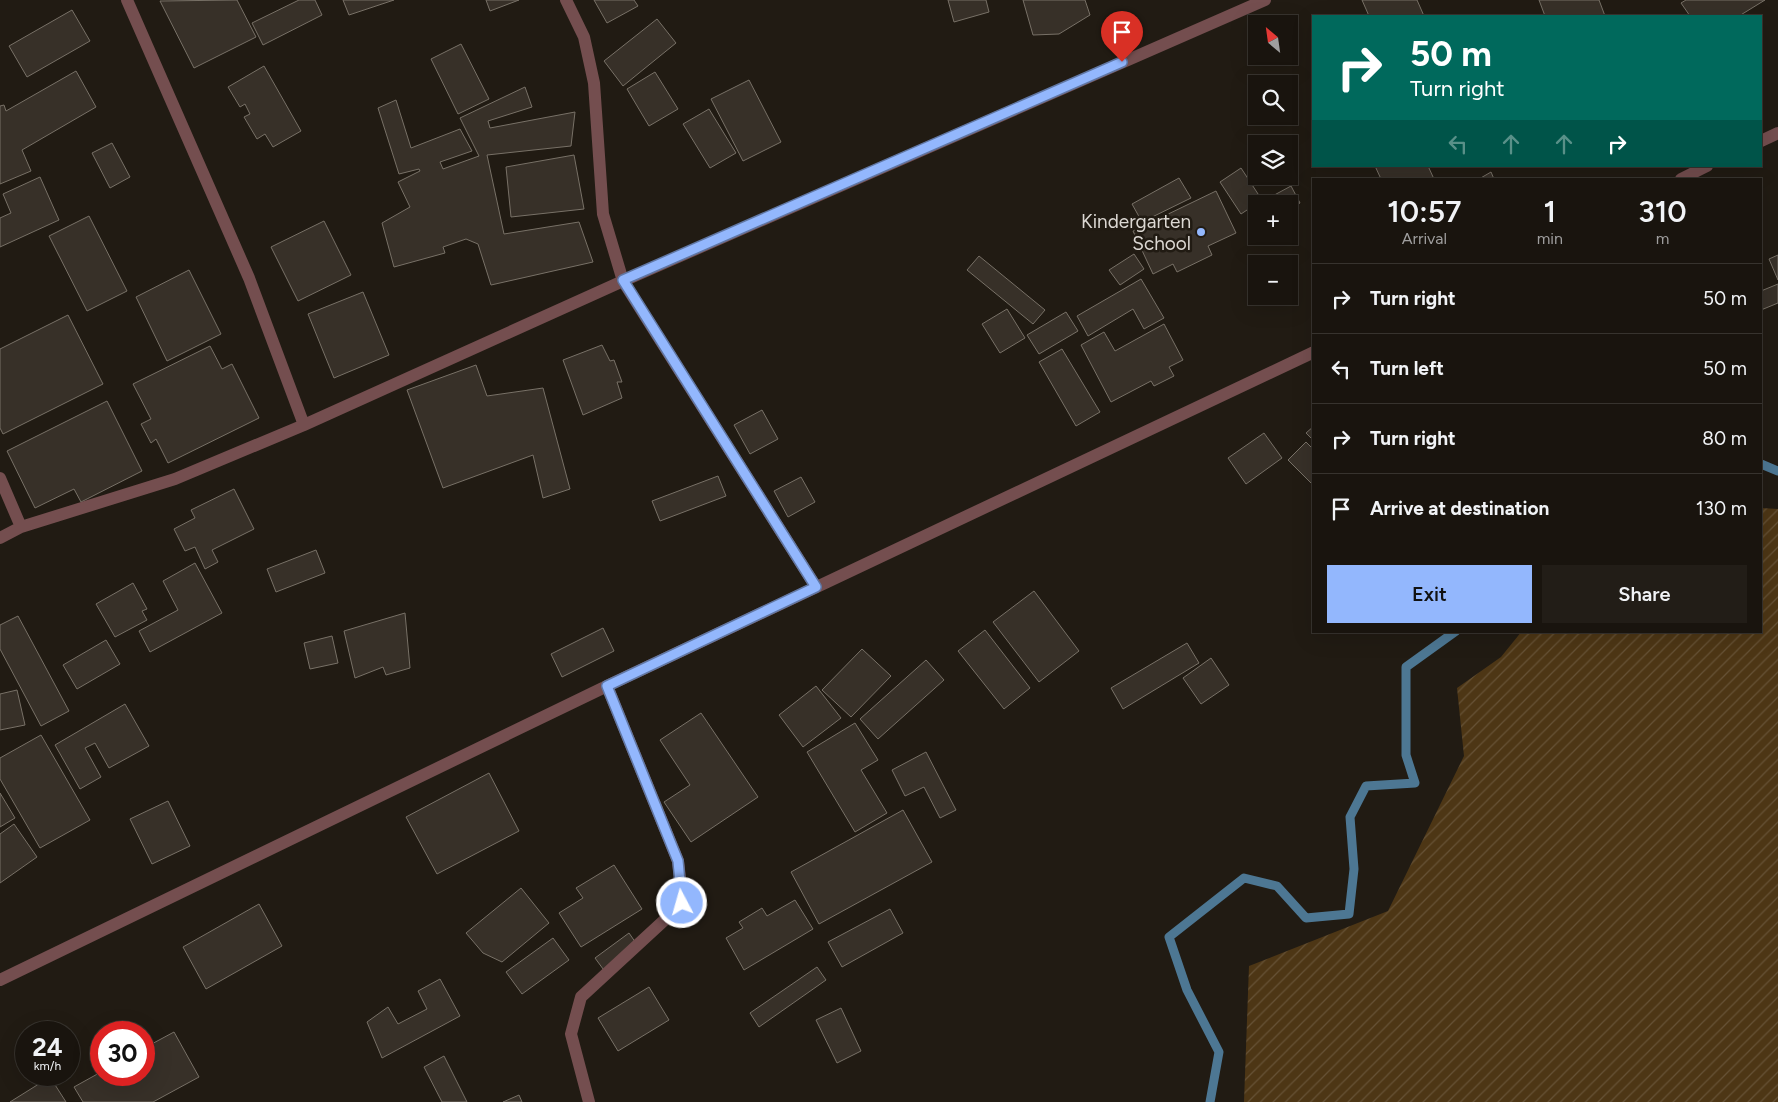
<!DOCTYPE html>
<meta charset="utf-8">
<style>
:root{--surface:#19140e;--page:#221d17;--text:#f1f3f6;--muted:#9f9e9e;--line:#37332e;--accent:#93b7fd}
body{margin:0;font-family:Figtree,sans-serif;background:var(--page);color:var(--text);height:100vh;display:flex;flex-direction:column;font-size:19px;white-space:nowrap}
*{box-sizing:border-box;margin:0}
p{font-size:16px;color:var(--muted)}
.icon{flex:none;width:28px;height:28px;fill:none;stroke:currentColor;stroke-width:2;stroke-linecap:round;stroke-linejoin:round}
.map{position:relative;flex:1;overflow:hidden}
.side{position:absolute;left:1312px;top:178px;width:450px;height:455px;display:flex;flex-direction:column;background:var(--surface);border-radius:0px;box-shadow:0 5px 20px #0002,0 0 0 1px var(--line)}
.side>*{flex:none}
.hud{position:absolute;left:1312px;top:15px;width:450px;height:152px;border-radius:0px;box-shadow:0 5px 20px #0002,0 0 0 1px var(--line);background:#00695c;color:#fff;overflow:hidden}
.needle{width:32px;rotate:331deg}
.tools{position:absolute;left:1248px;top:15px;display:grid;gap:10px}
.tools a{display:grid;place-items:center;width:50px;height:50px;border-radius:0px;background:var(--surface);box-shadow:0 5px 20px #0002,0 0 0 1px var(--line);font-size:25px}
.speed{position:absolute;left:15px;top:1021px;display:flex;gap:10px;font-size:25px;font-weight:700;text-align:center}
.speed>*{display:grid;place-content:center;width:65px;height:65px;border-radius:50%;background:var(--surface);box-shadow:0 5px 20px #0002,0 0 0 1px var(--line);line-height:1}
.speed small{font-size:12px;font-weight:400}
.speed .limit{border:8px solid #d22;background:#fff;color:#111}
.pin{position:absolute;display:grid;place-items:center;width:42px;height:42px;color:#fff;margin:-51px -21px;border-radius:50% 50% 50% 0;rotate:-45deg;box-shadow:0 0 5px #0007}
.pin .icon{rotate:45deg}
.me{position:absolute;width:55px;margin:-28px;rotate:354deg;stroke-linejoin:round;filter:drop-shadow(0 0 4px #0008)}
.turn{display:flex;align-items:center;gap:18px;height:105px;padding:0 15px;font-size:22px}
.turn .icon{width:65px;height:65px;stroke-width:2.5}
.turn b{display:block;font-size:35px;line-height:42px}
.lanes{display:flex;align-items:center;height:48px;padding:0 15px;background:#0003;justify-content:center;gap:25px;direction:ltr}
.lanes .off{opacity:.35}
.eta{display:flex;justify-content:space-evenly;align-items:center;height:85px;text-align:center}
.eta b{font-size:30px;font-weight:600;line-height:35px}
.button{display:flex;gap:10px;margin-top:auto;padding:10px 15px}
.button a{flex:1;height:58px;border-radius:0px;background:var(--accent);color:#111;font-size:20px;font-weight:600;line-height:58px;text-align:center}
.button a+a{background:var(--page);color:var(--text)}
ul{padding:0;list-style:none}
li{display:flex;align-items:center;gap:15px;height:70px;padding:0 15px;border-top:1px solid var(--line)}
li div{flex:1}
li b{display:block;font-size:19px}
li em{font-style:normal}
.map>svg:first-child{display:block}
.garden{fill:url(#garden-furrows)}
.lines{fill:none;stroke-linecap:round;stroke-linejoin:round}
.stream{stroke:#4d7793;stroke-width:9}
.building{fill:#373028;stroke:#787167}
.minor{stroke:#744e4f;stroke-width:12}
.route-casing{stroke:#6077a4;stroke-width:12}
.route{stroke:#93b7fd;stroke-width:9}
.poi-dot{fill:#93b7fd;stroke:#211b13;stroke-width:2}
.labels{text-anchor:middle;stroke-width:5;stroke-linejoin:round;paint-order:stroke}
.poi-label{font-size:19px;fill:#dcd8d3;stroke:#211b13;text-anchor:end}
</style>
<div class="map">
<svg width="1778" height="1102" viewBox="0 0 1778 1102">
<defs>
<pattern id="garden-furrows" width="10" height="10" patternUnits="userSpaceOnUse" patternTransform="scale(1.25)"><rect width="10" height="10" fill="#4d3615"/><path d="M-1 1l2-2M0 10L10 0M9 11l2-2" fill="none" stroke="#665236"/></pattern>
</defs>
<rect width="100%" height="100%" fill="#211b13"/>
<path class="garden" d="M1761,508L1778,509V1102H1244L1249,966L1388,911L1464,756L1457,688L1501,657L1522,631H1761Z"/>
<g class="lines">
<path class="stream" d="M1761,464L1778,471
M1210,1102L1219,1052L1187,990L1169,937L1244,878L1277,886L1306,918L1349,914L1354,869L1350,817L1366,786L1415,783L1406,755V667L1456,631"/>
</g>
<path class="building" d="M237,0L256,37L194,68L160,1Z
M299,0H315L322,15L263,45L252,23Z
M343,0H394L349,15Z
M486,0H519L490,11Z
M594,0H634L638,6L607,23Z
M948,0H986L989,12L954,22Z
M1023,0H1085L1090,15L1059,34L1033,35Z
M1362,0H1417L1424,16H1369Z
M1539,0H1599L1605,16H1545Z
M1686,0H1765L1739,16H1690L1681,3Z
M72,10L90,41L27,77L9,46Z
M657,19L676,43L623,86L604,61Z
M461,44L489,99L458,114L431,59Z
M264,66L301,131L273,147L265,134L257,139L244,117L250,114L245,104L240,107L228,87Z
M76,71L96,107L22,150L31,171L0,184V106L4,105L6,111Z
M655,72L678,109L649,126L627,89Z
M749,80L781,142L743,161L711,99Z
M525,87L532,107L488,121L490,128L575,112L571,146L487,155L504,234L579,222L593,262L491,285L478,244L466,239L443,247L445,253L394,267L382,223L410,207L398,182L420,171L419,169L399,174L378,108L396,100L411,148L460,129L472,151L440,162L443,169L479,156L460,118Z
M709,109L736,153L710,168L683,124Z
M1278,137L1283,144H1268Z
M112,143L130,177L110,188L92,153Z
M1256,151V162L1251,155Z
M574,155L584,209L511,217L506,167Z
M1375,166H1428L1434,179H1381Z
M1241,168L1262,200L1241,214L1220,182Z
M1491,172L1494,179H1479Z
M40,177L59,220L0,247V218L11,213L3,194Z
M1179,178L1191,198L1142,222L1132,204Z
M1291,186L1300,203L1289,209V204H1270L1267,199Z
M1216,191L1236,233L1208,246L1212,255L1177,272L1173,264L1153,274L1133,231Z
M89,216L127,291L87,311L49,236Z
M324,221L351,275L298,301L271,247Z
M1134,254L1144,269L1120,285L1109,270Z
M1778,255V280L1769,259Z
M979,256L1045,310L1033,324L967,270Z
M189,270L221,334L167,361L136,297Z
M1141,279L1164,318L1144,329L1133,309L1088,336L1077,316Z
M1778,284V303L1761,310V291Z
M363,292L389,355L334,378L308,314Z
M1007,309L1025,338L1000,353L982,324Z
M1066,312L1078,331L1039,354L1027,335Z
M68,315L103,384L3,434L0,428V349Z
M1164,324L1183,360L1169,367L1174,376L1154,386L1151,381L1111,402L1081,345L1104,332L1115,351Z
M602,345L610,361L614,360L622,382H617L622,398L583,415L563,360Z
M210,346L222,369L232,364L259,418L168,463L156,439L151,443L141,424L151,419L133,384Z
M1062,349L1100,412L1076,426L1039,362Z
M476,365L487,396L543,388L570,489L543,498L533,455L443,488L407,390Z
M107,401L142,471L81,502L74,489L35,508L7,451Z
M762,410L778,439L750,454L734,425Z
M1314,426V441L1306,433Z
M1264,433L1282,458L1246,484L1228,458Z
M1306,442L1314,450V486L1288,460Z
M718,476L726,496L660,521L652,501Z
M801,477L815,502L788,517L774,491Z
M234,489L254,529L212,550L218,562L205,569L195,547L185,551L174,529L195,518L191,510Z
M316,550L325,573L276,592L267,569Z
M195,563L222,613L150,652L139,631L178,610L163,581Z
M133,583L147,609L142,611L147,620L115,637L96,604Z
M1034,591L1079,651L1039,682L993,622Z
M405,613L410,668L386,675L383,667L355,678L344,631Z
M18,616L69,711L41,726L0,649V625Z
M603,628L614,651L562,677L551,654Z
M985,630L1030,688L1004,709L958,651Z
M332,636L338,663L310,669L304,643Z
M106,640L120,664L77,689L63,665Z
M1187,643L1199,663L1123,709L1111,688Z
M862,649L891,676L851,717L822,690Z
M1211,658L1229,685L1201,704L1183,678Z
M926,660L944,680L878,739L860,719Z
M816,686L841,718L803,747L779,715Z
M17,690L25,725L0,730V694Z
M125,704L149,746L109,768L95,743L85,748L101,777L80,789L55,745Z
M701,713L758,797L691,842L664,802L690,785L660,740Z
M855,723L878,760L861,770L887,813L855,832L807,752Z
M41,735L90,820L40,848L0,779V758Z
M926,752L956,810L940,818L924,787L905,796L892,770Z
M489,773L519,831L437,874L406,817Z
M0,793L15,818L0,827Z
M168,801L190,846L152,864L130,819Z
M903,810L932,862L819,924L791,872Z
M14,824L37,857L0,883V834Z
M614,865L642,909L581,947L559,913L583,898L576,888Z
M521,888L549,923L502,962L483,953L466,933Z
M795,900L813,929L744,970L726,938L743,928L739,922L762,908L767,916Z
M259,904L282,946L206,989L183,947Z
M890,909L903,933L842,967L828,942Z
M629,933L640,949L606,973L595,958Z
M553,938L569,960L522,994L506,972Z
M817,967L826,980L759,1027L750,1013Z
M440,979L460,1016L382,1058L367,1022L388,1007L398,1024L427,1009L418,991Z
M649,987L669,1020L618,1051L598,1018Z
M841,1008L861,1051L837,1063L816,1020Z
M174,1032L199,1077L153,1102H83L74,1087L101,1072V1075H144V1039L148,1046Z
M444,1056L467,1102H442L424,1067Z
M50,1077L66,1102H10Z
M519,1095L522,1102H503Z"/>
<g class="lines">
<path class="minor" d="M566,0L584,37L594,83L603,214L623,281L816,587
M1761,141L1778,133
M1681,179L1707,166
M304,425L623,281L1265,0
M0,478L21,527L0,538
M21,527L175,479L304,425L249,278L127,0
M0,980L607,686L1314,352
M589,1102L571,1034L581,997L683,903L678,861L607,686"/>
</g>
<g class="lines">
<defs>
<path id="route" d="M682,903L678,861L607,686L816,587L623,280L1122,62"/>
</defs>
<use href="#route" class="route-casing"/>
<use href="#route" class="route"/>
</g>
<circle class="poi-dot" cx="1201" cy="232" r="5"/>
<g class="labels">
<g class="poi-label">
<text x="1191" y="228">Kindergarten<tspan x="1191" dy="22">School</tspan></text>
</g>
</g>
</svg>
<div class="tools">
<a><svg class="needle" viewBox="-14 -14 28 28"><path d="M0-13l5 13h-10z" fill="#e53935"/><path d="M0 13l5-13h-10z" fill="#9f9e9e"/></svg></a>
<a><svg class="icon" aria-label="search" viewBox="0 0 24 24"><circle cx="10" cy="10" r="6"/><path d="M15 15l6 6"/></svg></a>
<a><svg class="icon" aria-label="layers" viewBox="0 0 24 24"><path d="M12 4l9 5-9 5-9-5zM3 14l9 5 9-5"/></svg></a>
<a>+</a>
<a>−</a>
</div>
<div class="speed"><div>24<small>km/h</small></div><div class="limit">30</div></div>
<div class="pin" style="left:1122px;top:62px;background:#d93025"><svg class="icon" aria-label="arrive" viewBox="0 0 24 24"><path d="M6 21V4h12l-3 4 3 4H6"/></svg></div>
<svg class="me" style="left:682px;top:903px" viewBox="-20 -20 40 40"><circle r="17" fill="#93b7fd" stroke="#fff" stroke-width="3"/><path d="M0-11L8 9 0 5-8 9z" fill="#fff"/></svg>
<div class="hud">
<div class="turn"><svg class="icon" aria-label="right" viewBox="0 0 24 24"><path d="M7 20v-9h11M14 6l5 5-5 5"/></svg><div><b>50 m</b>Turn right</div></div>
<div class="lanes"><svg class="icon off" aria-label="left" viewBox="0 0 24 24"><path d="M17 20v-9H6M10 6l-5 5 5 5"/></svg><svg class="icon off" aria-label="ahead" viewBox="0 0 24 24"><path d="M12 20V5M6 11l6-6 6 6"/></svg><svg class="icon off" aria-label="ahead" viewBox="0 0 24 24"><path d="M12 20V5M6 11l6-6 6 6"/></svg><svg class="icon" aria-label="right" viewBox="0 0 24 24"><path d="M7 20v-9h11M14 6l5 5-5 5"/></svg></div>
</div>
<section class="side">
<div class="eta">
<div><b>10:57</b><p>Arrival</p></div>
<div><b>1</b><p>min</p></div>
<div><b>310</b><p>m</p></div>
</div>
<ul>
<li><svg class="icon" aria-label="right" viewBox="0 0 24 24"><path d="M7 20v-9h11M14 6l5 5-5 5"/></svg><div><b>Turn right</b></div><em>50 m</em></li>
<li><svg class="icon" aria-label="left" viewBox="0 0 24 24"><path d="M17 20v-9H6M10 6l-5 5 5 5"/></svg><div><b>Turn left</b></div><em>50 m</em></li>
<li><svg class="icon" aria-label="right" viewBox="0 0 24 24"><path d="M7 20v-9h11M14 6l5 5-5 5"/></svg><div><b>Turn right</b></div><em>80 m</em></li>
<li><svg class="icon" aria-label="arrive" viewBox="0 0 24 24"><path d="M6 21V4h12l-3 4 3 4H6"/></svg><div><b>Arrive at destination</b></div><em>130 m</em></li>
</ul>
<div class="button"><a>Exit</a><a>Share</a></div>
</section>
</div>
